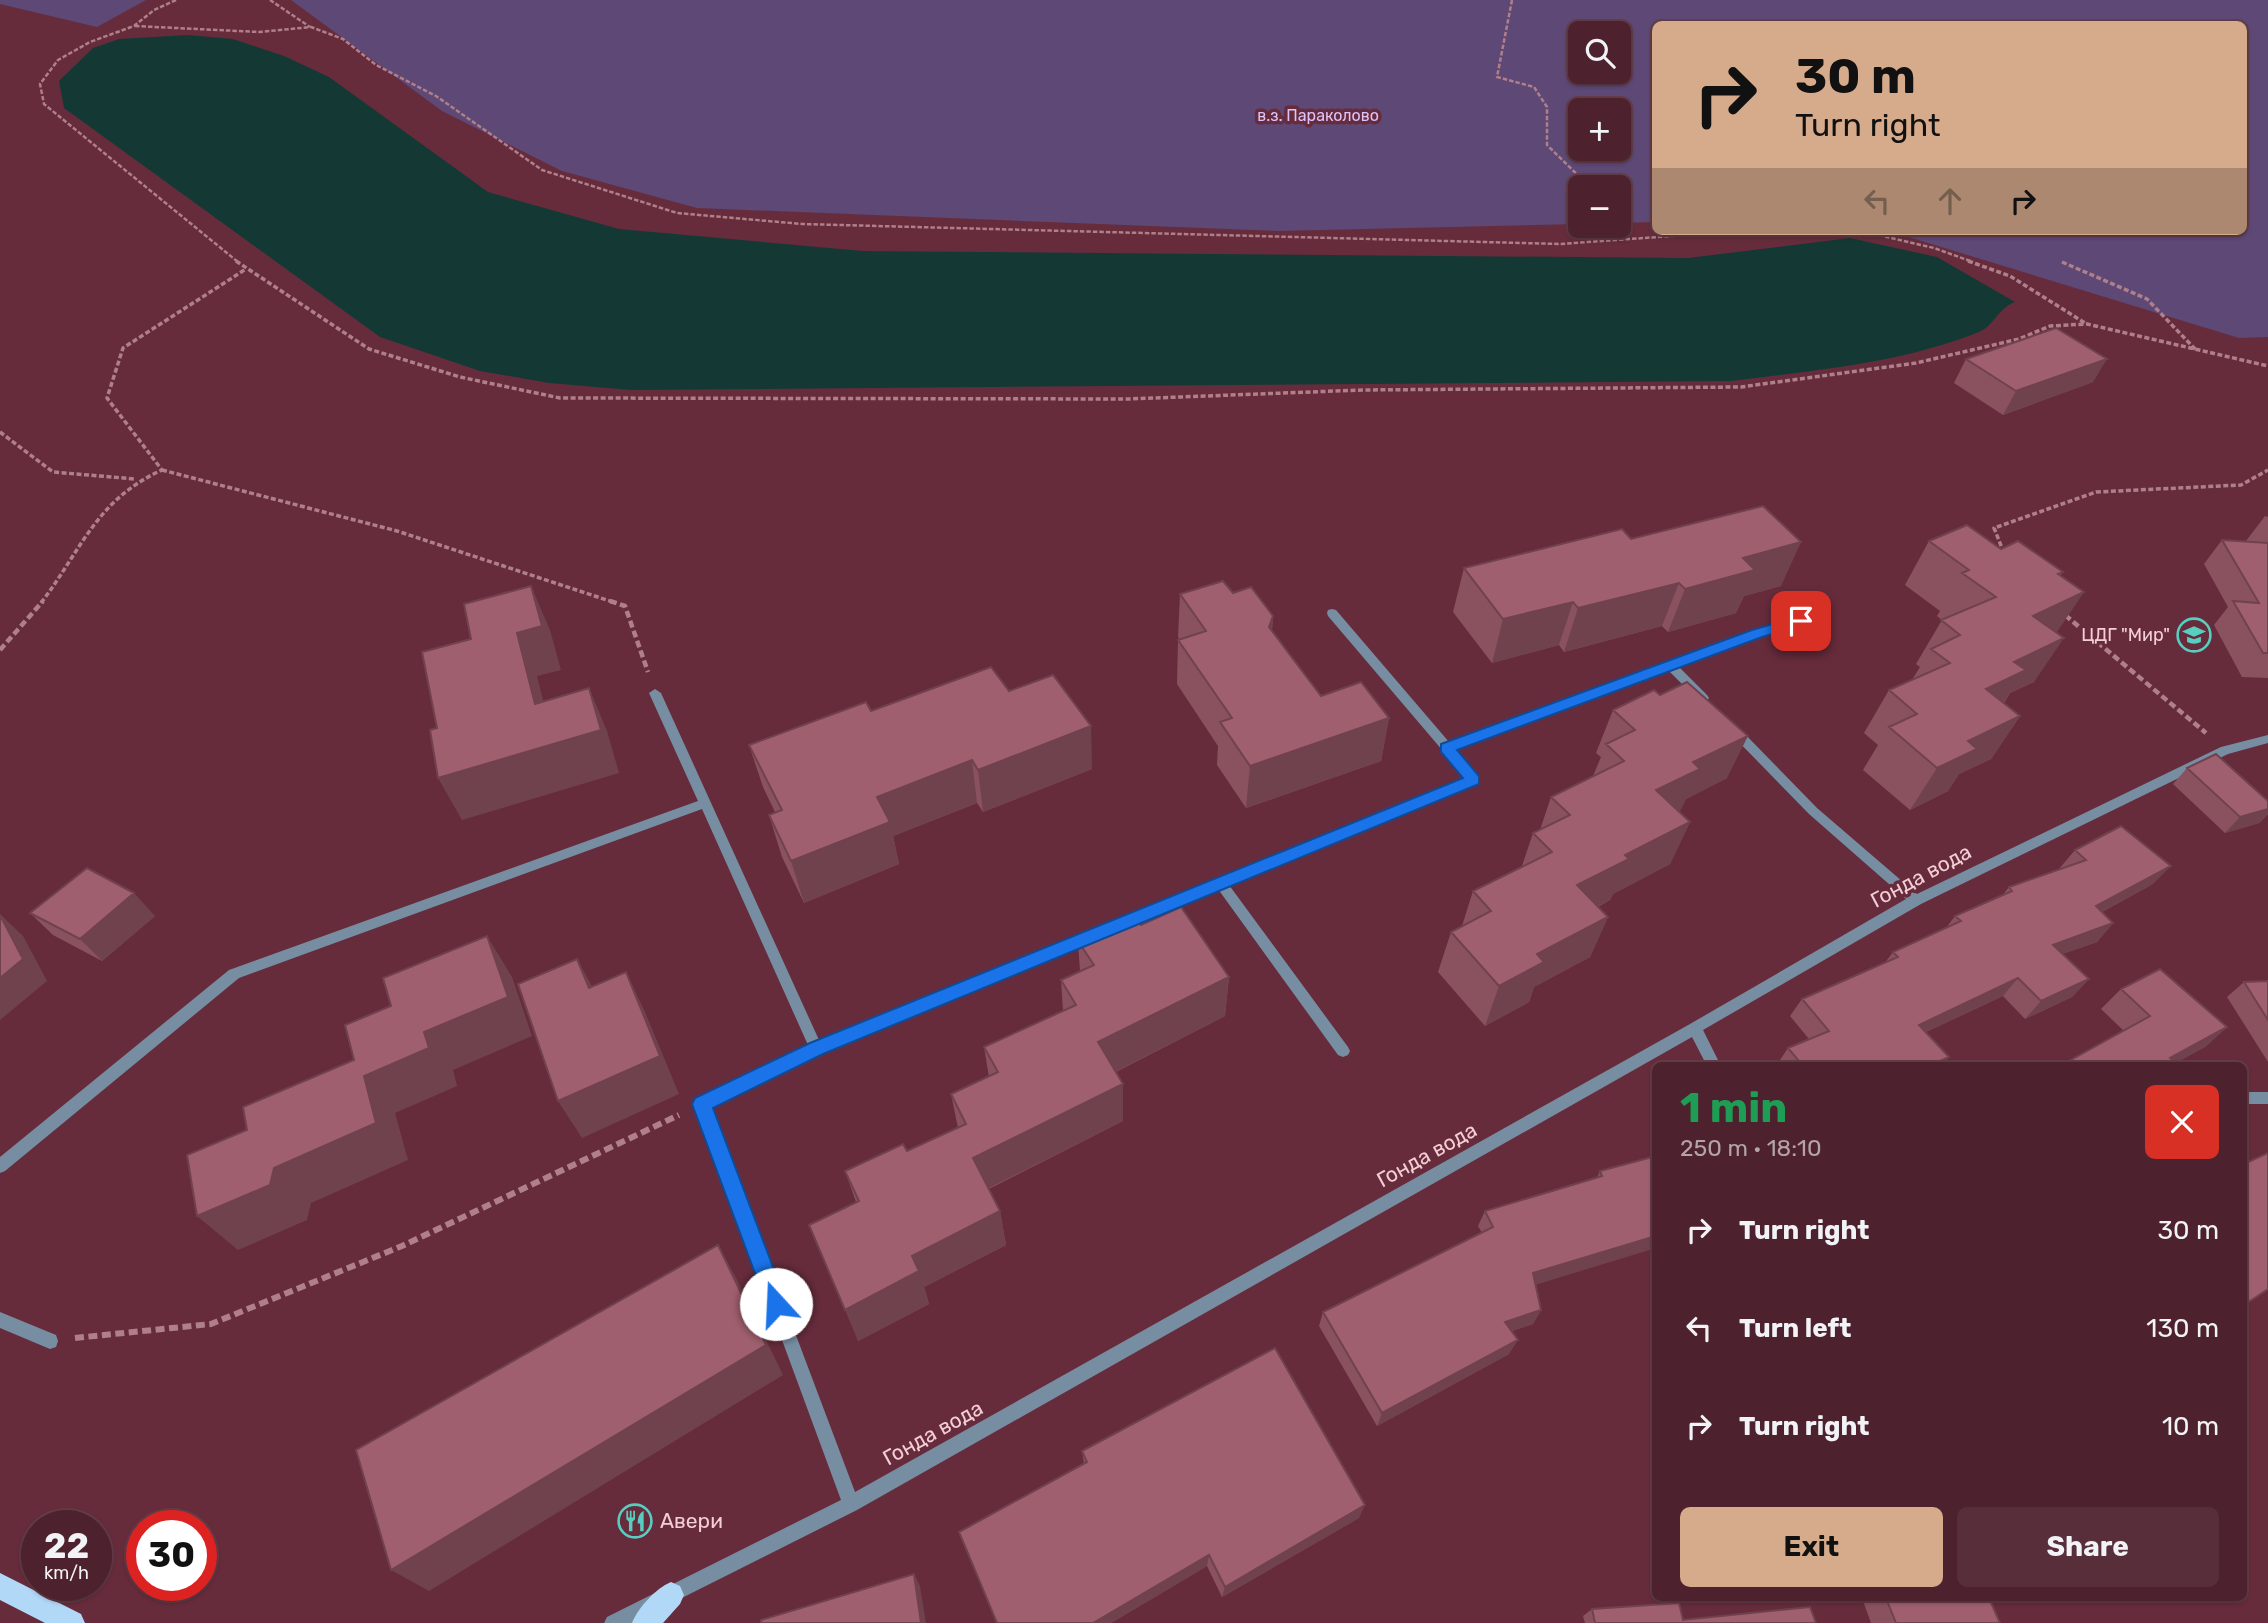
<!DOCTYPE html>
<meta charset="utf-8">
<style>
:root{--surface:#4d212d;--page:#572e39;--text:#f1f3f6;--muted:#b3a3aa;--line:#643e49;--accent:#d6ab8b}
body{margin:0;font-family:Rubik,sans-serif;background:var(--page);color:var(--text);height:100vh;display:flex;flex-direction:column;font-size:26px;white-space:nowrap}
*{box-sizing:border-box;margin:0}
p{font-size:23px;color:var(--muted)}
.icon{flex:none;width:38px;height:38px;fill:none;stroke:currentColor;stroke-width:2;stroke-linecap:round;stroke-linejoin:round}
.map{position:relative;flex:1;overflow:hidden}
.panel{position:absolute;left:1652px;top:1062px;width:595px;height:539px;display:flex;flex-direction:column;background:var(--surface);border-radius:10px;box-shadow:0 2px 5px #0004,0 0 0 2px var(--line)}
.panel>*{flex:none}
.top-card{position:absolute;left:1652px;top:21px;width:595px;height:214px;border-radius:10px;box-shadow:0 2px 5px #0004,0 0 0 2px var(--line);background:#d6ab8b;color:#111;overflow:hidden}
.controls{position:absolute;left:1568px;top:21px;display:grid;gap:14px}
.controls a{display:grid;place-items:center;width:63px;height:63px;border-radius:10px;background:var(--surface);box-shadow:0 2px 5px #0004,0 0 0 2px var(--line);font-size:35px}
.speed{position:absolute;left:21px;top:1510px;display:flex;gap:14px;font-size:35px;font-weight:700;text-align:center}
.speed>*{display:grid;place-content:center;width:91px;height:91px;border-radius:50%;background:var(--surface);box-shadow:0 2px 5px #0004,0 0 0 2px var(--line);line-height:1}
.speed small{font-size:18px;font-weight:400}
.speed .limit{border:10px solid #d22;background:#fff;color:#111}
.pin{position:absolute;display:grid;place-items:center;width:60px;height:60px;color:#fff;margin:-30px;border-radius:14px;box-shadow:0 4px 10px #0006}
.me{position:absolute;width:77px;margin:-38px;rotate:340deg;stroke-linejoin:round;filter:drop-shadow(0 0 5px #0008)}
.turn{display:flex;align-items:center;gap:24px;height:147px;padding:0 28px;font-size:32px}
.turn .icon{width:91px;height:91px;stroke-width:2.5}
.turn b{display:block;font-size:49px;line-height:60px}
.lanes{display:flex;align-items:center;height:66px;padding:0 28px;background:#0003;justify-content:center;gap:35px;direction:ltr}
.lanes .off{opacity:.35}
.round{display:grid;place-items:center;flex:none;width:74px;height:74px;border-radius:10px;background:var(--page)}
.overview{display:flex;align-items:center;justify-content:space-between;height:119px;padding:0 28px}
h1{font-size:42px;font-weight:700;line-height:52px;color:#1e9e55}
.button{display:flex;gap:14px;margin-top:auto;padding:14px 28px}
.button a{flex:1;height:80px;border-radius:10px;background:var(--accent);color:#111;font-size:28px;font-weight:700;line-height:80px;text-align:center}
.button a+a{background:var(--page);color:var(--text)}
ul{padding:0;list-style:none}
li{display:flex;align-items:center;gap:21px;height:98px;padding:0 28px}
li div{flex:1}
li b{display:block;font-size:26px}
li em{font-style:normal}
.map>svg:first-child{display:block}
.green{fill:#5d4876;fill-rule:evenodd}
.water{fill:#143934}
.lines{fill:none;stroke-linecap:round;stroke-linejoin:round}
.path-far3{stroke:#af7f8a;stroke-width:2.5;stroke-dasharray:4.5 2;stroke-linecap:butt}
.path-far2{stroke:#af7f8a;stroke-width:3.5;stroke-dasharray:5 2.5;stroke-linecap:butt}
.path-far1{stroke:#af7f8a;stroke-width:4.5;stroke-dasharray:7 3.5;stroke-linecap:butt}
.path{stroke:#af7f8a;stroke-width:6;stroke-dasharray:9 4.5;stroke-linecap:butt}
.minor{fill:#778ea2;fill-rule:evenodd}
.major{fill:#b2d8f7;fill-rule:evenodd}
.wall{fill:#8a525f}
.shaded-wall{fill:#70424e}
.building{fill:#a05f6f;stroke:#70424e;stroke-width:2}
.route{fill:#1a73e8;stroke:#114b97;stroke-width:2}
.labels{text-anchor:middle;stroke-width:7;stroke-linejoin:round;paint-order:stroke}
.far-park-label{font-size:16px;fill:#dcc3fc;stroke:#672c3c}
.poi-label{font-size:18px;fill:#f4ced6;stroke:#672c3c;text-anchor:end}
.near-street-label{font-size:21px;fill:#f4ced6;stroke:#672c3c}
.near-poi-label{font-size:21px;fill:#f4ced6;stroke:#672c3c;text-anchor:start}
</style>
<div class="map">
<svg width="2268" height="1623" viewBox="0 0 2268 1623">
<rect width="100%" height="100%" fill="#672c3c"/>
<path class="green" d="M0,0H146L97,27L0,4Z
M291,0H2268V337L2239,338L1889,231H2244V24H1656L1655,222L1619,223V187H1580V224L1278,231L697,208L562,171L442,111ZM1580,33H1619V72H1580ZM1580,110H1619V149H1580Z"/>
<path class="water" d="M188,35L233,39L284,56L329,77L488,192L619,229L863,251L1688,258L1850,238L1937,257L2015,302C1998,308 1994,326 1979,332C1898,364 1816,370 1731,381L631,390L549,383L480,371L380,337L64,108L59,81L93,48L119,39Z"/>
<g class="lines">
<path class="path-far3" d="M176,0L154,10L134,26L90,42L58,60L40,84L44,104L238,262
M270,0L310,27
M1512,0L1497,77L1534,87L1547,107V145L1590,187
M135,26L259,32L311,27L343,39L376,65L436,96L542,170L677,213L802,224L1560,244L1700,234L1870,233L1934,248L1973,262
M1616,226L1626,239"/>
<path class="path-far2" d="M236,261L369,349L460,377L560,398L1128,399L1362,390L1741,387L1916,363L2019,339L2050,326L2087,324L2268,366
M1968,261L2010,276L2085,323
M2062,262L2147,299L2196,350
M0,432L53,472L135,479
M162,470L397,531L616,603
M2004,553L1994,528L2096,492L2241,485L2268,470
M41,603C82,549 96,500 162,470L107,398L123,348L246,269"/>
<path class="path-far1" d="M610,601L625,606L648,672
M2065,615L2206,733
M0,650L43,601"/>
<path class="path" d="M75,1338L211,1324L402,1246L679,1115"/>
<path class="minor" d="M1332,609L1336,610L1449,742L1753,631L1824,611L1829,615L1828,618L1761,637L1679,667L1707,695L1709,698L1707,701H1699L1669,671L1455,749L1478,777L1480,780L1478,783L1229,885L1348,1047L1350,1051L1348,1055L1343,1057L1338,1055L1218,889L1120,929L1115,928L1113,924L1115,920L1466,778L1328,616L1327,613L1328,610Z
M655,689L661,693L819,1040L1098,926L1103,925L1108,926L1110,930L1108,934L821,1052L710,1107L855,1492L1690,1024L1906,899L1809,814L1731,734L1729,731L1731,728H1739L1817,808L1917,894L2221,747L2268,735V743L2228,754L1921,904L1703,1030L1721,1066H1707L1692,1037L857,1510L632,1623H604L607,1617L841,1500L695,1104L697,1099L808,1045L702,809L239,978L5,1171L0,1173V1157L229,970L698,801L649,693Z
M2244,1092H2268V1104H2244Z
M0,1312L56,1335L58,1341L56,1347L50,1349L0,1328Z"/>
<path class="major" d="M0,1573L81,1614L85,1623H45L0,1600Z
M671,1582L680,1586L684,1595L680,1604L663,1623H632C639,1607 655,1589 671,1582Z"/>
</g>
<path class="wall" d="M1966,359L2093,382L2003,415L1954,383Z
M2265,516L2268,517V678L2242,677L2214,625L2228,607L2204,564L2222,540L2246,541Z
M1631,539L1781,586L1744,596L1736,613L1668,632L1662,626L1564,652L1559,645L1492,663L1453,612L1464,568Z
M1929,541L2001,549L2063,572L2060,575L2057,633L2034,682L2010,693L2004,703L2020,716L1991,759L1959,774L1948,791L1910,810L1863,770L1878,745L1864,733L1889,690L1912,680L1920,667L1916,664L1942,620L1937,616L1940,611L1905,585Z
M1233,593L1273,616L1272,631L1321,696L1389,718L1381,761L1246,808L1217,765L1218,746L1177,684L1178,640H1180L1178,637L1180,594Z
M1009,691L1092,769L983,812L977,803L893,836L899,864L804,903L782,857L769,815L775,812L763,787L749,745L871,711Z
M1613,710L1727,778L1686,799L1679,812L1690,822L1670,864L1613,894L1610,900L1598,907L1608,917L1590,957L1534,987L1529,1002L1485,1026L1438,972L1451,932L1462,926L1473,891L1522,866L1533,833L1540,830L1551,797L1593,776L1601,757L1596,753Z
M2187,768L2268,801V814L2259,823L2225,833L2173,784Z
M2075,850L2153,884L2102,912L2113,923L2097,942L2062,954L2089,979L2072,997L2025,1019L2003,996L1926,1032L1949,1057L1941,1066H1776L1788,1048L1809,1039L1790,1016L1802,999L1884,964L1893,952L1946,928L1955,916L2002,896L2009,887L2059,869Z
M30,913L155,916L102,961L53,935Z
M1141,925L1229,977L1225,1016L1116,1072L1123,1121L989,1189L1000,1211L1006,1245L924,1287L929,1304L858,1341L856,1202L845,1171L907,1151L958,1128L951,1094L989,1077L984,1047L1063,1011L1061,980L1080,971L1078,941Z
M2268,981V1062L2227,997L2244,982Z
M2121,989L2227,1027L2205,1047L2175,1063L2124,1031L2101,1009Z
M1656,1156L1535,1284L1541,1310L1533,1324L1512,1331L1509,1354L1377,1426L1319,1326L1323,1312L1482,1233L1478,1226L1485,1211L1597,1178L1600,1171Z
M1082,1451L1359,1518L1222,1597L1207,1566L1111,1623H997L1084,1464Z
M1862,1598H1989L2000,1623H1871Z
M1592,1609L1683,1620L1816,1623H1585L1583,1616Z"/>
<path class="shaded-wall" d="M2107,359L2093,382L2003,415L2016,391Z
M1801,542L1781,586L1744,596L1736,613L1668,632L1685,589L1743,558Z
M1679,583L1662,626L1564,652L1578,608Z
M531,586L550,630L561,670L537,676L554,744L589,688L607,731L619,773L462,820L438,778L535,704L517,633Z
M2084,592L2055,635L2033,616Z
M1573,602L1559,645L1492,663L1503,619Z
M1273,616L1269,660V627Z
M2064,638L2034,682L2010,693L1996,713L1986,689L2014,662Z
M2020,716L1991,759L1959,774L1948,791L1910,810L1937,768L1968,741Z
M1389,718L1381,761L1246,808L1250,766Z
M1091,726L1092,769L983,812L978,770Z
M1748,736L1727,778L1686,799L1680,811L1638,832L1656,790L1693,762Z
M972,760L977,803L893,836L899,864L804,903L791,861L877,797Z
M2268,809V814L2259,823L2225,833L2240,817Z
M1690,822L1670,864L1613,894L1610,900L1561,926L1577,885L1625,855Z
M2171,866L2153,884L2079,924L2096,906Z
M134,893L155,916L102,961L80,939Z
M0,914L23,936L47,981L0,1020Z
M1608,917L1590,957L1534,987L1529,1002L1485,1026L1499,986L1537,954Z
M2113,923L2097,942L2037,963L2053,945Z
M487,936L512,977L532,1036L453,1070L457,1086L395,1113L408,1160L311,1203L307,1220L238,1250L197,1216L274,1168L364,1076Z
M577,959L599,999L589,988Z
M626,972L645,1012L679,1094L582,1138L558,1101Z
M1229,977L1225,1016L1099,1080L1098,1042Z
M2018,978L2003,996L1905,1042L1919,1025Z
M2089,979L2072,997L2025,1019L2041,1001Z
M2227,1027L2205,1047L2170,1066V1058Z
M1949,1057L1941,1066H1929Z
M1123,1084V1121L979,1193L973,1158Z
M1000,1211L1006,1245L924,1287L929,1304L858,1341L845,1310L912,1256Z
M1656,1236V1248L1525,1288L1533,1273Z
M718,1245L736,1278L783,1375L429,1591L391,1570Z
M1541,1310L1533,1324L1497,1336L1505,1322Z
M1518,1340L1509,1354L1377,1426L1382,1413Z
M1365,1505L1359,1518L1222,1597L1225,1587Z
M1209,1555L1207,1566L1111,1623H1093Z
M914,1574L920,1586L926,1623H921Z"/>
<path class="building" d="M2056,328L2107,359L2016,391L1966,359Z
M1763,506L1801,542L1743,558L1755,570L1685,589L1679,583L1578,608L1573,602L1503,619L1464,568L1622,529L1631,539Z
M1967,525L2001,549L2018,541L2063,572L2058,574L2084,592L2033,616L2064,638L2014,662L2026,670L1986,689L2020,716L1968,741L1977,749L1937,768L1889,727L1917,714L1889,690L1950,663L1931,649L1960,635L1941,620L1996,597L1962,573L1969,570L1929,541Z
M2222,540L2268,543V653H2263L2233,601L2259,603Z
M1223,581L1233,593L1251,587L1273,616L1269,627L1321,696L1361,682L1389,718L1250,766L1220,722L1232,718L1178,640L1206,631L1180,594Z
M531,586L542,626L517,633L535,704L589,688L601,730L438,778L430,730L437,728L422,652L471,639L464,604Z
M991,667L1009,691L1053,675L1091,726L978,770L972,760L877,797L890,822L791,861L769,815L782,810L749,745L866,702L871,711Z
M1687,682L1748,736L1693,762L1700,769L1656,790L1690,822L1625,855L1629,859L1577,885L1608,917L1537,954L1544,962L1499,986L1451,932L1491,911L1473,891L1552,852L1533,833L1570,815L1551,797L1624,761L1606,744L1635,730L1613,710L1654,690L1660,695Z
M2216,754L2268,801V809L2240,817L2187,768Z
M2121,826L2171,866L2096,906L2113,923L2053,945L2089,979L2041,1001L2018,978L1919,1025L1949,1057L1929,1066H1803L1788,1048L1829,1031L1802,999L1898,957L1893,952L1961,921L1955,916L2012,891L2009,887L2086,860L2075,850Z
M87,868L134,893L80,939L30,913Z
M1181,907L1229,977L1098,1042L1123,1084L973,1158L1000,1211L912,1256L919,1271L845,1310L809,1225L859,1201L845,1171L903,1144L907,1151L966,1124L951,1094L998,1072L984,1047L1076,1005L1061,980L1094,965L1078,941L1135,916L1141,925Z
M0,915L23,959L0,978Z
M487,936L508,997L424,1032L429,1048L364,1076L376,1123L274,1168L270,1185L197,1216L187,1155L247,1130L243,1107L354,1060L345,1025L391,1006L383,978Z
M577,959L589,988L626,972L660,1056L558,1101L518,984Z
M2160,969L2227,1027L2170,1058L2179,1066H2060L2150,1016L2121,989Z
M2268,981V1020L2244,982Z
M2268,1153V1289L2244,1305V1164Z
M1656,1156V1236L1533,1273L1541,1310L1505,1322L1518,1340L1382,1413L1323,1312L1493,1227L1485,1211L1602,1176L1600,1171Z
M718,1245L766,1345L391,1570L356,1450Z
M1275,1348L1365,1505L1225,1587L1209,1555L1093,1623H997L959,1532L1087,1462L1082,1451Z
M914,1574L921,1623H761V1620Z
M1886,1598H1989L2000,1623H1896Z
M1679,1603L1683,1620L1810,1607L1816,1623H1595L1592,1609Z"/>
<path class="route" d="M1801,616L1806,618V624L1762,637L1457,750L1479,776V784L823,1054L713,1108L787,1304L784,1311L776,1314L769,1311L692,1104L695,1098L810,1043L1463,778L1441,752V744L1752,630Z"/>
<defs>
<symbol id="school-ring" viewBox="-11 -11 22 22"><circle r="9.5" fill="#672c3c" stroke="#58cec0" stroke-width="1.5"/><path d="M0-5L7-2L0 1L-7-2ZM-4 1L0 2.5L4 1V4Q0 6-4 4Z" fill="#58cec0"/></symbol>
<symbol id="restaurant-ring" viewBox="-11 -11 22 22"><circle r="9.5" fill="#672c3c" stroke="#58cec0" stroke-width="1.5"/><path d="M-5-6h1v4h1v-4h1v4h1v-4h1v5L-1.5 .5V6h-2V.5L-5-1ZM5-6V6H3V1.5H1.5Q1.5-4 5-6Z" fill="#58cec0"/></symbol>
</defs>
<g fill-rule="evenodd">
<use href="#school-ring" x="2175" y="616" width="38" height="38"/>
<use href="#restaurant-ring" x="616" y="1502" width="38" height="38"/>
</g>
<g class="labels">
<g class="far-park-label">
<text x="1318" y="121">в.з. Параколово</text>
</g>
<g class="poi-label">
<text x="2170" y="641">ЦДГ "Мир"</text>
</g>
<g class="near-street-label">
<text transform="translate(1921 876) rotate(-28)" y="7">Гонда вода</text>
<text transform="translate(1427 1155) rotate(-29)" y="7">Гонда вода</text>
<text transform="translate(933 1433) rotate(-29)" y="7">Гонда вода</text>
</g>
<g class="near-poi-label">
<text x="660" y="1528">Авери</text>
</g>
</g>
</svg>
<div class="controls">
<a><svg class="icon" aria-label="search" viewBox="0 0 24 24"><circle cx="10" cy="10" r="6"/><path d="M15 15l6 6"/></svg></a>
<a>+</a>
<a>−</a>
</div>
<div class="speed"><div>22<small>km/h</small></div><div class="limit">30</div></div>
<div class="pin" style="left:1801px;top:621px;background:#d93025"><svg class="icon" aria-label="arrive" viewBox="0 0 24 24"><path d="M6 21V4h12l-3 4 3 4H6"/></svg></div>
<svg class="me" style="left:776px;top:1304px" viewBox="-20 -20 40 40"><circle r="19" fill="#fff"/><path d="M0-13L10 11 0 6-10 11z" fill="#1a73e8"/></svg>
<div class="top-card">
<div class="turn"><svg class="icon" aria-label="right" viewBox="0 0 24 24"><path d="M7 20v-9h11M14 6l5 5-5 5"/></svg><div><b>30 m</b>Turn right</div></div>
<div class="lanes"><svg class="icon off" aria-label="left" viewBox="0 0 24 24"><path d="M17 20v-9H6M10 6l-5 5 5 5"/></svg><svg class="icon off" aria-label="ahead" viewBox="0 0 24 24"><path d="M12 20V5M6 11l6-6 6 6"/></svg><svg class="icon" aria-label="right" viewBox="0 0 24 24"><path d="M7 20v-9h11M14 6l5 5-5 5"/></svg></div>
</div>
<section class="panel">
<div class="overview"><div><h1>1 min</h1><p>250 m · 18:10</p></div><a class="round" style="background:#d93025;color:#fff"><svg class="icon" aria-label="close" viewBox="0 0 24 24"><path d="M6 6l12 12M18 6L6 18"/></svg></a></div>
<ul>
<li><svg class="icon" aria-label="right" viewBox="0 0 24 24"><path d="M7 20v-9h11M14 6l5 5-5 5"/></svg><div><b>Turn right</b></div><em>30 m</em></li>
<li><svg class="icon" aria-label="left" viewBox="0 0 24 24"><path d="M17 20v-9H6M10 6l-5 5 5 5"/></svg><div><b>Turn left</b></div><em>130 m</em></li>
<li><svg class="icon" aria-label="right" viewBox="0 0 24 24"><path d="M7 20v-9h11M14 6l5 5-5 5"/></svg><div><b>Turn right</b></div><em>10 m</em></li>
</ul>
<div class="button"><a>Exit</a><a>Share</a></div>
</section>
</div>
